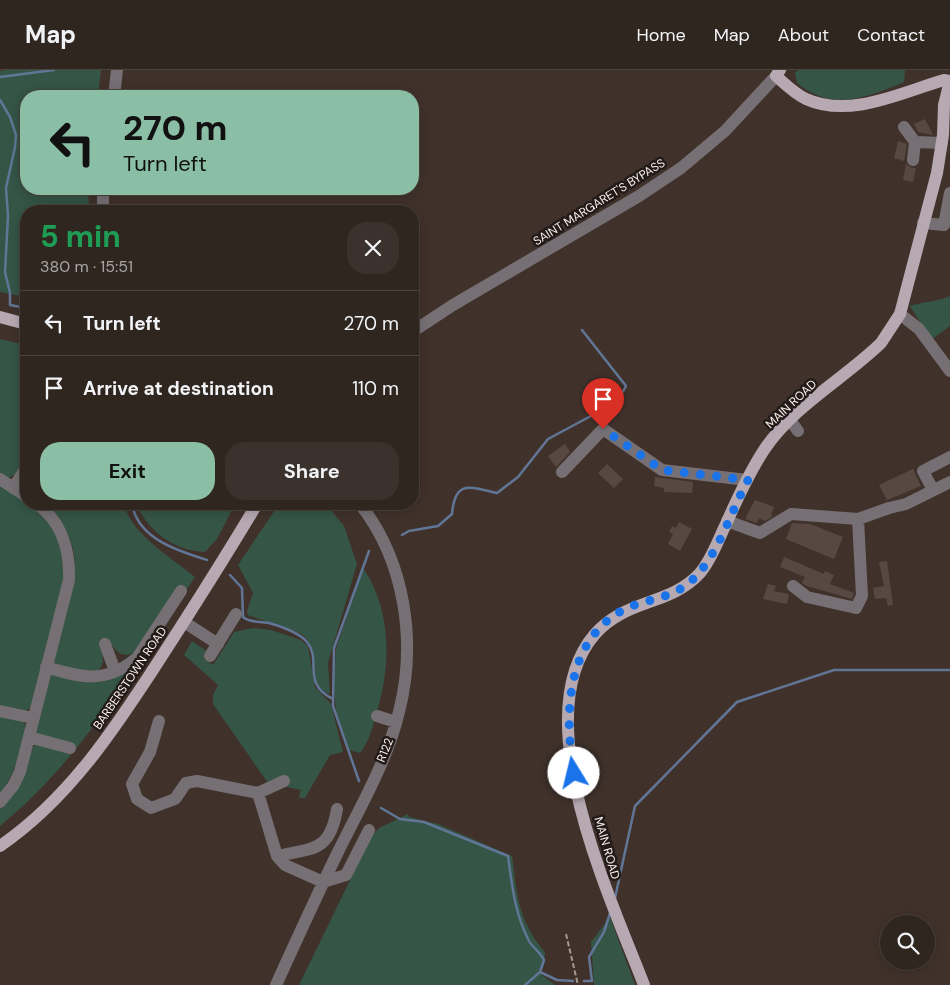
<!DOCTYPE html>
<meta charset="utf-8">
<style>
:root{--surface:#302620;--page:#3c322d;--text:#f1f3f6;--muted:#a8a5a5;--line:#4b433e;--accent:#8abfa5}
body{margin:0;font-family:"DM Sans",sans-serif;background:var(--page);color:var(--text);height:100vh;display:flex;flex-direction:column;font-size:19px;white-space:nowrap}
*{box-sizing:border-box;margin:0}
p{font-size:16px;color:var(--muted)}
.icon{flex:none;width:28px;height:28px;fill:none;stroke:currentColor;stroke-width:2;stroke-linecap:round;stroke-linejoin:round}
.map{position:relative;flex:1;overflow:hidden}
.drawer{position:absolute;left:20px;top:135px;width:399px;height:305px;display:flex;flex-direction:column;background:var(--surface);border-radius:20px;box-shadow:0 2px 12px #0003,0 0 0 1px var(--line)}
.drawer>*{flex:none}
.top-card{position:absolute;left:20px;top:20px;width:399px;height:105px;border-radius:20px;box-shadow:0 2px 12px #0003,0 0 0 1px var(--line);background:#8abfa5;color:#111;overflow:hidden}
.fabs{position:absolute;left:880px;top:845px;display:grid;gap:10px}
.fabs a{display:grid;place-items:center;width:55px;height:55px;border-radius:50%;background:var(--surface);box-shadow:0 2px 12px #0003,0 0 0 1px var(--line);font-size:25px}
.pin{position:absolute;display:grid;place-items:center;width:42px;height:42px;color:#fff;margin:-51px -21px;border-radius:50% 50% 50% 0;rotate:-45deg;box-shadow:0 0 5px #0007}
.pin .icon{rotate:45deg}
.me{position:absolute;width:55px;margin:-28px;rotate:351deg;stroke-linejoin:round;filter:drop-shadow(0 0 4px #0008)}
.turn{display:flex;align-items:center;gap:18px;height:105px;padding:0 20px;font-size:22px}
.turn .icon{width:65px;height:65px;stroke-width:2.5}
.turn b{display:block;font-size:35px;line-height:42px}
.round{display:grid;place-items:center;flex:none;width:52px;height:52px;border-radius:20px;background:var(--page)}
.head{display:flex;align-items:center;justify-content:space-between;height:85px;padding:0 20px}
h1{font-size:30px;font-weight:700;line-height:38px;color:#1e9e55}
.action{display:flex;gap:10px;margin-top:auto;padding:10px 20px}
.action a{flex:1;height:58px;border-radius:20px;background:var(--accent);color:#111;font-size:20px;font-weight:700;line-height:58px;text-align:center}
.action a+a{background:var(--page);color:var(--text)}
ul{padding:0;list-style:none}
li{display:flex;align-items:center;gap:15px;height:65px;padding:0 20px;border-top:1px solid var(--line)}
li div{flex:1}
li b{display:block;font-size:19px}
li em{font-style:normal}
header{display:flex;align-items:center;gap:30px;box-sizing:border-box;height:70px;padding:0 25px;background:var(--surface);border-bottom:1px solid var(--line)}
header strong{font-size:24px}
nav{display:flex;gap:28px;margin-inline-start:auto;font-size:18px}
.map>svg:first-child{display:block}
.green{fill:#355546}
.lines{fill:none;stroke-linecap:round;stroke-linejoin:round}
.stream{stroke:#617696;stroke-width:2.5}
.building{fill:#574941}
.path{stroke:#a59994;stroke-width:2;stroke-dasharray:5 2.5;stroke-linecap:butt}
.minor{stroke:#767074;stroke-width:12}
.major{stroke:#b6a9b2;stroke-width:12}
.route{stroke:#1a73e8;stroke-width:9;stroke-dasharray:0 16.2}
.labels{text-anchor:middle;stroke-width:5;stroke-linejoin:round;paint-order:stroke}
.street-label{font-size:12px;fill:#fcf2ee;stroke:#221b18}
</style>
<header>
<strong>Map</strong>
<nav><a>Home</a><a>Map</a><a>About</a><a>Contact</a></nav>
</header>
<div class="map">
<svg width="950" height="915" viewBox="0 0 950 915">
<rect width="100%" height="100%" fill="#40322b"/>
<path class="green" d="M7,0H101L98,26H26V119H88L89,141H26V227L0,222V1Z
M798,0H905L904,12C866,28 832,42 797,13L795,3Z
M950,226V256L931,270L910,236C924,231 937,232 950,226Z
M0,269L26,275V382L21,390L18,402L9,408L0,404Z
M0,414L26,431V434L41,441L60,467L64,508L31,637L25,642L0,640Z
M45,434H124C130,463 173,489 195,507C136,595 83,688 0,756V739L5,734L31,678L36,675L35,664L47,609L52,604L96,610L133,583C120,589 114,579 108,569L99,573C103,586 107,594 95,603L58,596L54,592L75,494C73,469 64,451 45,434Z
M136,434H235L217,469L205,482C174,481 148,461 136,434Z
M279,434H326L344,456L357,494L328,593L330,624C304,617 320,580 304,566C296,559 260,550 248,545L247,541L253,523L238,495Z
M363,498C393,542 391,599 375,648C372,660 368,673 360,683L349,680L336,641L334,615L336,579Z
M253,558L271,560L301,570L308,576L315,617L331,634L343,682L330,685L305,728H299L301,720L268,713L213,634V625L218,615L184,585L192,571L208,582L204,589L213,595L234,562Z
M0,643L23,650C33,667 9,711 0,726Z
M408,744L409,747L438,754L512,786C517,825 518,851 545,882L544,896L538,902L555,915H299L371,767L379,758Z
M610,847L635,915H594L591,872Z"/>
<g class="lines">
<path class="stream" d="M0,7L54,0
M0,30L10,47L16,65L15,77L6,118L8,146L5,202L10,223V235L26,238
M132,434C138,469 178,481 207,490
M402,465L409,461L438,456L452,444C455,409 470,417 497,423L518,407L548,369L617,332L626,316L582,260
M230,505L242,518L243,547C250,553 259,551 269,553C280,556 300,563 307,572C322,590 301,614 333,629
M359,711L333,636L334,578L369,481
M381,738L400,749L424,752L508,786C512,816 515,844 529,871C533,878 540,882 544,890L540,902L525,915
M615,828L635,736L737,632L834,600H950
M540,902L557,910L573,911
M584,911H592L589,887L604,862L610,843"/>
</g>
<path class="building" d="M925,49L933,65L918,62L914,54Z
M898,71L907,74L904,91L894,88Z
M906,94L912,98H916L913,112L903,110Z
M565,374L570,382L556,397L548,386Z
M607,394L623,409L614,418L598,403Z
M913,399L921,416L887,430L879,415Z
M655,407L693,412L692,423L664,422V418L654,416Z
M755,430L774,437L771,445L773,446L765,451L759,448L757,453L745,449Z
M679,452L692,459L680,481L668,474L673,464L669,462L672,456L676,458Z
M792,453L810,454L843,467L834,489L786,469Z
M784,487L824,504L825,501L834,505L830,514L854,523L852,529L807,516L802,513L805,507L780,497Z
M887,491L893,535L888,536L886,528L875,529L873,518L884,516L879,492Z
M768,514L776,516L774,521L789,524L787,534L763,529Z"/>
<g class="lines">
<path class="path" d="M566,864L578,915"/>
<path class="minor" d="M114,26L117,0
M904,57L915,72
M913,90L915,72L942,73
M103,141V119
M923,153L944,155L950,123
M900,244L919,259L950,301
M412,262L453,235L639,126L681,98L725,61L776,6
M790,350L798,361
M562,402L603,359L662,400L747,410
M0,409L26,426
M13,418L26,398
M933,420L923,401L950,387
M727,451L760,463L791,444L858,449L889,438L906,434L950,412
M793,516L807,527L856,538L862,526L858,449
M184,552L218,574
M105,574L115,601
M210,586L236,544
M46,597C82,608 106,614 137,588L181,521
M0,641L33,648
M377,646L396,652
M159,651L150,682L132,714L137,729L151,738L175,729L186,713L197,711L258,723L277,786L285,795L323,812L346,805L369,760
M29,667L70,678
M258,723L284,711
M0,732L13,716L20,702L69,510C70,481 62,452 37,434
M277,786C313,778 330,782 337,739
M276,915C296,871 316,827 337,784C359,739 387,692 399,642C417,572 405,491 360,434"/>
<path class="major" d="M0,247L26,254
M0,776C69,729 116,657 160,589C193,538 226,486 257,434
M644,915C611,829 524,646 595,564C627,528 670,536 700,503C712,489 718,470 726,454C737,429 749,403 764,380C793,336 844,309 881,273L900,244L937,103L943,65L944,35L950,11L944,10C902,22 850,49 806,29C795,24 785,14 776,6L780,0"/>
</g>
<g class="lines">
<path class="route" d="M574,703C564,645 565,568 627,538C648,529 672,528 690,512C717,489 731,441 748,410L662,400L603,359"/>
</g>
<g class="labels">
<g class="street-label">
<text transform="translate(599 132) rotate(-32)" y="4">SAINT MARGARET'S BYPASS</text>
<text transform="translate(791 334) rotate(-43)" y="4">MAIN ROAD</text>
<text transform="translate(130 608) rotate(-56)" y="4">BARBERSTOWN ROAD</text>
<text transform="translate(385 680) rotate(-68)" y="4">R122</text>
<text transform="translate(607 778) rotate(74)" y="4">MAIN ROAD</text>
</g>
</g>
</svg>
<div class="fabs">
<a><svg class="icon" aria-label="search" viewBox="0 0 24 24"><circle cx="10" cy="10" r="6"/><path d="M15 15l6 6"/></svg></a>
</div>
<div class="pin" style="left:603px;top:359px;background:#d93025"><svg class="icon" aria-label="arrive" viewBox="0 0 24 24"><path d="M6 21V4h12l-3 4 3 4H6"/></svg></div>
<svg class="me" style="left:574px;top:703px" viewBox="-20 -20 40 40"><circle r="19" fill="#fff"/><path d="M0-13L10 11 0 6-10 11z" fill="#1a73e8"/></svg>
<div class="top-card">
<div class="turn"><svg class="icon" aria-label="left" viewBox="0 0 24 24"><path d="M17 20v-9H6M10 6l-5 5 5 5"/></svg><div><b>270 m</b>Turn left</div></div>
</div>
<section class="drawer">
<div class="head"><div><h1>5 min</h1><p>380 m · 15:51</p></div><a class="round"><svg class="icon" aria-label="close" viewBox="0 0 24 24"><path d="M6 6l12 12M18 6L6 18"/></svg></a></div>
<ul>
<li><svg class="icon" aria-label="left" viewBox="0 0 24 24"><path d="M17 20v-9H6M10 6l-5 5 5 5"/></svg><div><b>Turn left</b></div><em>270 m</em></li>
<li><svg class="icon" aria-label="arrive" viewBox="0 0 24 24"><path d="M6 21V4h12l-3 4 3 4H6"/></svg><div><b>Arrive at destination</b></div><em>110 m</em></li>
</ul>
<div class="action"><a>Exit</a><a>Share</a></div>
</section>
</div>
